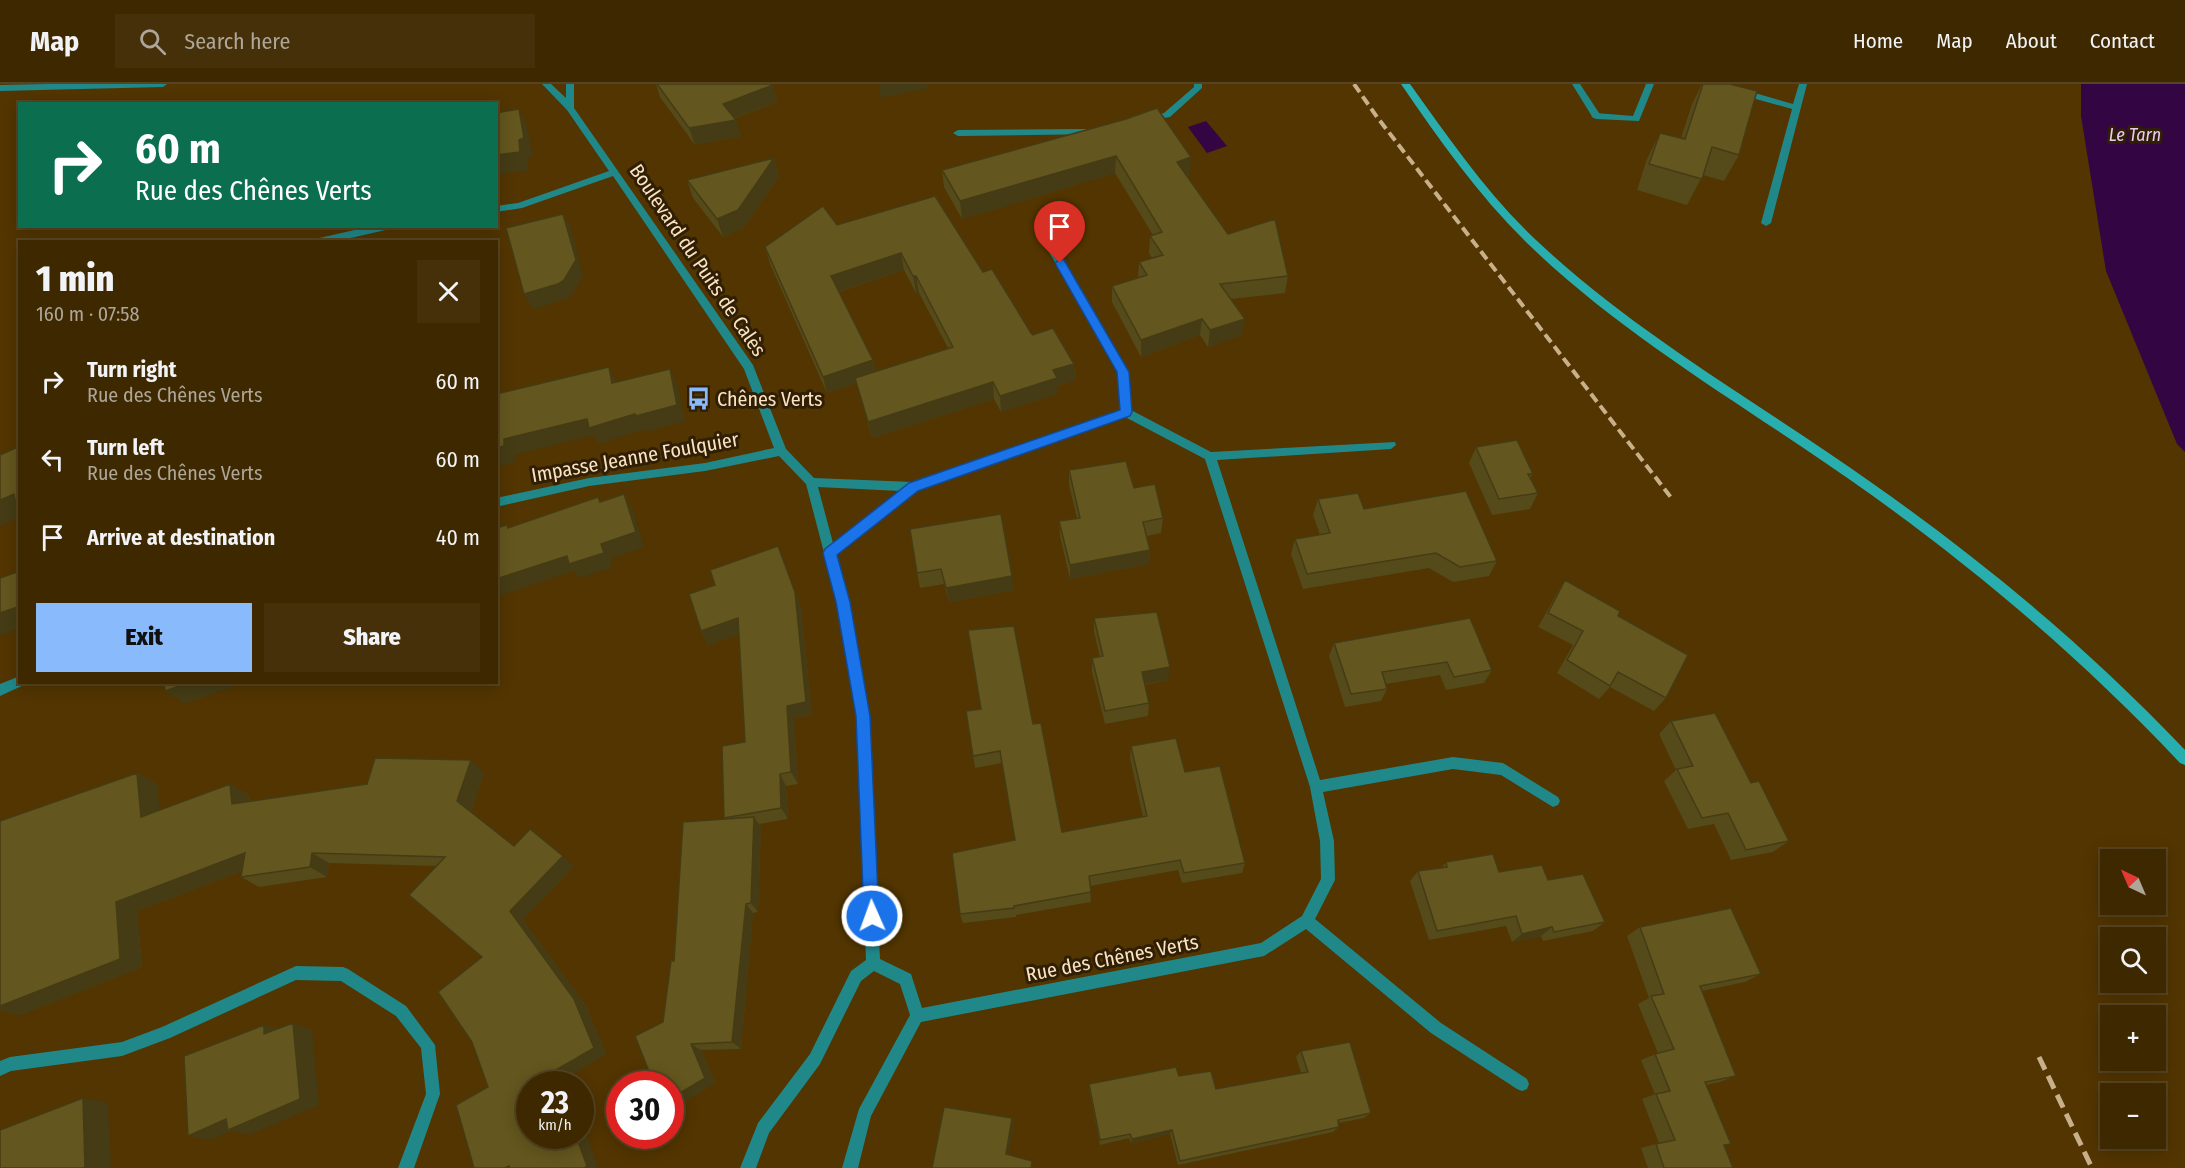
<!DOCTYPE html>
<meta charset="utf-8">
<style>
:root{--surface:#3e2800;--page:#45300a;--text:#f1f3f6;--muted:#ada699;--line:#574422;--accent:#89bafc}
body{margin:0;font-family:"Fira Sans Condensed",sans-serif;background:var(--page);color:var(--text);height:100vh;display:flex;flex-direction:column;font-size:22px;white-space:nowrap}
*{box-sizing:border-box;margin:0}
p{font-size:20px;color:var(--muted)}
.icon{flex:none;width:33px;height:33px;fill:none;stroke:currentColor;stroke-width:2;stroke-linecap:round;stroke-linejoin:round}
.map{position:relative;flex:1;overflow:hidden}
.drawer{position:absolute;left:18px;top:156px;width:480px;height:444px;display:flex;flex-direction:column;background:var(--surface);border-radius:0px;box-shadow:0 3px 15px #0003,0 0 0 2px var(--line)}
.drawer>*{flex:none}
.guide{position:absolute;left:18px;top:18px;width:480px;height:126px;border-radius:0px;box-shadow:0 3px 15px #0003,0 0 0 2px var(--line);background:#0b6e4f;color:#fff;overflow:hidden}
.needle{width:39px;rotate:316deg}
.tools{position:absolute;left:2100px;top:765px;display:grid;gap:12px}
.tools a{display:grid;place-items:center;width:66px;height:66px;border-radius:0px;background:var(--surface);box-shadow:0 3px 15px #0003,0 0 0 2px var(--line);font-size:30px}
.speed{position:absolute;left:516px;top:987px;display:flex;gap:12px;font-size:30px;font-weight:700;text-align:center}
.speed>*{display:grid;place-content:center;width:78px;height:78px;border-radius:50%;background:var(--surface);box-shadow:0 3px 15px #0003,0 0 0 2px var(--line);line-height:1}
.speed small{font-size:15px;font-weight:400}
.speed .limit{border:9px solid #d22;background:#fff;color:#111}
.pin{position:absolute;display:grid;place-items:center;width:51px;height:51px;color:#fff;margin:-62px -26px;border-radius:50% 50% 50% 0;rotate:-45deg;box-shadow:0 0 6px #0007}
.pin .icon{rotate:45deg}
.me{position:absolute;width:66px;margin:-33px;rotate:358deg;stroke-linejoin:round;filter:drop-shadow(0 0 4px #0008)}
.turn{display:flex;align-items:center;gap:21px;height:126px;padding:0 18px;font-size:27px}
.turn .icon{width:78px;height:78px;stroke-width:2.5}
.turn b{display:block;font-size:42px;line-height:51px}
.round{display:grid;place-items:center;flex:none;width:63px;height:63px;border-radius:0px;background:var(--page)}
.head{display:flex;align-items:center;justify-content:space-between;height:102px;padding:0 18px}
h1{font-size:36px;font-weight:800;line-height:45px}
.cta{display:flex;gap:12px;margin-top:auto;padding:12px 18px}
.cta a{flex:1;height:69px;border-radius:0px;background:var(--accent);color:#111;font-size:24px;font-weight:800;line-height:69px;text-align:center}
.cta a+a{background:var(--page);color:var(--text)}
ul{padding:0;list-style:none}
li{display:flex;align-items:center;gap:18px;height:78px;padding:0 18px}
li div{flex:1}
li b{display:block;font-size:22px}
li em{font-style:normal}
header{display:flex;align-items:center;gap:36px;box-sizing:border-box;height:84px;padding:0 30px;background:var(--surface);border-bottom:2px solid var(--line)}
header strong{font-size:28px}
nav{display:flex;gap:33px;margin-inline-start:auto;font-size:21px}
.search{width:420px;height:54px;background:var(--page);display:flex;align-items:center;gap:15px;box-sizing:border-box;padding:0 21px;border-radius:0px;color:var(--muted);font-size:22px}
.map>svg:first-child{display:block}
.water{fill:#340543}
.lines{fill:none;stroke-linecap:round;stroke-linejoin:round}
.service{fill:#208889;fill-rule:evenodd}
.minor{fill:#208889;fill-rule:evenodd}
.secondary{fill:#29aeaf;fill-rule:evenodd}
.rail-far1{stroke:#c8b08b;stroke-width:4;stroke-dasharray:10 5;stroke-linecap:butt}
.rail{stroke:#c8b08b;stroke-width:5;stroke-dasharray:14 7;stroke-linecap:butt}
.wall{fill:#554a1a;fill-rule:evenodd}
.shaded-wall{fill:#453c15}
.building{fill:#63561e;stroke:#453c15;stroke-width:1.5}
.route{fill:#1a73e8;stroke:#114b97;stroke-width:1.5}
.labels{text-anchor:middle;stroke-width:6;stroke-linejoin:round;paint-order:stroke}
.far-water-label{font-size:18px;font-style:italic;fill:#eacbf6;stroke:#301f04}
.street-label{font-size:20px;fill:#fae4c5;stroke:#301f04}
.poi-label{font-size:20px;fill:#fae4c5;stroke:#301f04;text-anchor:start}
</style>
<header>
<strong>Map</strong>
<div class="search"><svg class="icon" aria-label="search" viewBox="0 0 24 24"><circle cx="10" cy="10" r="6"/><path d="M15 15l6 6"/></svg>Search here</div>
<nav><a>Home</a><a>Map</a><a>About</a><a>Contact</a></nav>
</header>
<div class="map">
<svg width="2185" height="1084" viewBox="0 0 2185 1084">
<rect width="100%" height="100%" fill="#523500"/>
<path class="water" d="M2081,0H2185V368L2177,360L2106,187L2081,32Z
M1206,37L1227,62L1207,69L1188,43Z"/>
<g class="lines">
<path class="service" d="M1572,0H1580L1601,32L1599,34H1593Z
M1799,0H1807L1771,139L1766,142L1761,139L1792,25L1738,10L1737,8L1741,5L1793,20Z"/>
<path class="minor" d="M48,0H167L163,3L0,7V1Z
M542,0H551L566,14V0H574V24L753,281L786,365L814,394L913,398L1120,326L1118,288L1045,161L1050,158L1053,159L1128,288L1131,326L1211,368L1395,358L1396,361L1391,365L1217,376L1320,696L1453,673L1503,679L1558,713L1560,717L1558,721L1553,723L1501,691L1453,685L1323,708L1334,757L1335,796L1315,835L1441,939L1527,995L1529,1000L1527,1005L1522,1007L1517,1005L1431,949L1306,845L1264,872L921,938L871,1032L858,1084H842L859,1025L910,931L900,900L874,887L861,897L820,980L769,1049L756,1084H740L758,1039L810,970L851,887L866,876L857,632L837,518L806,400L779,372L705,387L589,402L496,423V414L589,394L705,379L774,364L744,285L613,92L522,124L496,128V122L518,119L609,87L567,26ZM1125,333L1205,375L1310,703L1320,757L1321,795L1302,832L1261,859L922,924L911,890L880,875L869,632L849,518L836,470L917,406ZM818,403L900,407L833,459Z
M1194,0H1202V4L1170,33L1147,37V33L1164,29L1194,3Z
M1646,0H1654L1639,37L1596,35L1591,32L1596,29L1633,32Z
M1095,45L1100,48L1098,50L958,52L953,49L958,46Z
M372,142H395L390,145L333,158H310L315,155Z
M20,592V598H25L24,601L0,612V600Z
M296,882L343,883L348,885L406,922L435,961L440,1010L414,1084H398L426,1010L421,964L396,932L341,897L296,896L170,954L122,972L11,987L0,992V977L10,973L122,958L162,943Z"/>
<path class="secondary" d="M1401,0H1410C1449,54 1487,110 1536,156C1626,241 1732,303 1833,372C1960,458 2079,554 2185,666V681L2180,679C2087,580 1984,492 1873,412C1758,329 1630,259 1527,159C1479,112 1439,56 1401,0Z"/>
<path class="rail-far1" d="M1354,0L1377,33L1673,416"/>
<path class="rail" d="M2039,973L2092,1084"/>
</g>
<path class="wall" d="M656,0H771L773,1L777,18L735,34L741,52L695,61L660,13Z
M1702,0H1730L1739,71L1724,97L1703,91L1687,121L1637,106L1647,75L1660,49L1681,54L1692,20Z
M1126,35L1190,91L1186,92L1228,150L1288,192L1285,209L1231,215L1242,251L1208,263L1200,251L1141,273L1112,218V202L1138,194L1139,178L1152,174L1149,169L1150,152L1153,151L1115,89L962,135L944,103L942,86Z
M774,74L779,92L744,143L723,153L693,114L687,96Z
M837,141L983,188L1031,249L1074,280L1075,296L1057,302V310L1001,328L994,315L872,354L856,299L827,309L770,180L765,163ZM904,186L916,209H919L948,264L876,288L873,276L839,208Z
M1476,363L1533,390L1530,394L1538,409L1530,425L1492,431L1469,379Z
M1069,386L1134,404L1163,434L1161,449L1147,452L1150,466L1149,480L1070,495L1060,452L1059,437L1077,434L1069,401Z
M1318,415L1364,425L1497,477L1489,492L1453,498L1429,484L1303,505L1291,470L1295,455L1320,451L1313,431Z
M910,445L1014,506L949,518L944,500L920,504L917,489Z
M778,462L801,523L812,631L794,634L798,700L786,702L788,735L759,740L761,743L758,828L753,829L741,965L701,966L715,999L672,1025L663,938L674,877L725,735L724,734L745,658L739,550L709,561L701,547L715,501Z
M1565,496L1618,532L1666,614L1654,627L1610,603L1599,615L1557,589L1573,561L1538,543L1556,511Z
M1094,534L1168,596L1145,601L1149,619L1148,632L1105,640L1092,588V574L1100,573L1094,548Z
M1334,559L1492,586L1484,599L1446,606L1440,591L1386,600L1387,605L1381,617L1345,623L1329,572Z
M1671,637L1751,699L1789,757L1773,768L1731,776L1714,740L1688,745L1664,697L1676,686L1659,650Z
M1033,640L1062,748L1143,733L1130,674L1131,662L1185,688L1245,779L1242,789L1182,799L1178,786L1090,802L1091,818L1016,831V833L963,839L960,830L1015,756L1002,679L975,684L973,672Z
M484,688L471,728L514,762L574,782L523,836L586,922L606,970L567,993L569,1000H530L488,1003L482,873L437,782L329,779L327,793L259,803L241,793L242,787L137,827L142,883L20,931L0,926V737L137,689L157,700L159,726L230,700L248,711L249,717Z
M1446,778L1548,796L1605,838L1593,847L1543,857L1541,852L1512,858L1506,842L1429,856L1410,797L1418,787L1442,783Z
M1640,843L1761,890L1745,898L1702,907L1736,992L1720,998L1706,1001L1724,1061L1733,1084H1648L1641,1064L1659,1059L1642,1015L1655,1010L1641,976L1658,969L1638,920L1649,914L1627,852Z
M1301,967L1371,1029L1364,1034L1338,1039L1339,1043L1333,1048L1178,1081L1170,1050L1131,1059L1129,1054L1100,1061L1089,1005V1000L1179,992L1216,1005L1301,989L1296,973Z"/>
<path class="shaded-wall" d="M879,0H928L929,4L881,14Z
M773,1L777,18L728,36L723,20Z
M519,25L527,43L533,72L527,74L529,86L496,91V71L519,56Z
M736,36L741,52L695,61L689,44Z
M1116,72L1115,89L962,135L960,117Z
M1191,73L1190,91L1175,95L1177,78Z
M774,74L779,92L744,143L723,153L717,135Z
M563,130L571,145L583,192L572,211L566,215L533,225L524,210Z
M901,169L904,186L835,209L831,192Z
M913,192H916L919,209H916Z
M1202,235L1200,251L1141,273V256Z
M1245,235L1242,251L1208,263L1210,246Z
M873,276L877,292L827,309L823,293Z
M1074,280L1075,296L1057,302V310L1001,328L1000,312L1053,286Z
M609,283L617,300L612,299Z
M670,285L677,301L685,337L644,348L643,346L598,360L594,351L514,371L515,378L496,383V364L504,355Z
M993,298L994,315L872,354L868,338Z
M14,410L20,433L0,442V416Z
M624,410L633,426L644,463L610,475L613,483L579,494L574,487L496,513V495L601,460Z
M778,462L801,523L812,631L794,634L798,700L791,688Z
M1150,466L1149,480L1070,495V481Z
M1012,492L1014,506L949,518L946,504Z
M20,522V544L0,552V529Z
M738,534L745,548L709,561L701,547Z
M1170,583L1168,596L1141,601L1142,588Z
M190,598H246L184,620L165,607Z
M471,676L484,688L471,728L457,717Z
M137,689L157,700L161,743L141,733Z
M780,690L786,702L788,735L781,724Z
M230,700L248,711L250,731L232,720Z
M754,733L761,743L758,828L751,819Z
M245,769L263,779L137,827L142,883L20,931L0,926V922L116,818Z
M312,769L329,779L327,793L310,783Z
M563,772L574,782L523,836L586,922L606,970L567,993L569,1000H558L554,987L510,827Z
M746,820L753,829L741,965L732,958Z
M1552,843L1541,852L1512,858L1522,850Z
M293,939L312,946L319,1021L249,1051L232,1047L210,1056L188,1052Z
M264,941L284,947L264,950Z
M691,960L701,966L715,999L672,1025L670,1024V1015Z
M83,1014L108,1019L111,1084H83Z
M580,1033L598,1084H584L576,1052H580Z
M1012,1034L1014,1038L1008,1074L1006,1070Z
M1172,1046L1170,1050L1131,1059L1132,1055Z"/>
<path class="building" d="M657,0H771L773,1L723,20L736,36L689,44Z
M1703,0H1730L1757,7L1739,71L1712,63L1702,95L1649,80L1660,49L1685,55Z
M1157,24L1191,73L1177,78L1228,150L1275,135L1288,192L1220,200L1245,235L1210,246L1202,235L1141,256L1112,202L1147,191L1139,178L1163,171L1150,152L1162,148L1116,72L960,117L942,86L1126,35Z
M519,25L524,54L519,56L520,68L496,71V29Z
M774,74L738,126L717,135L687,96Z
M935,112L983,188L992,185L1031,249L1033,251L1053,244L1074,280L1053,286L1057,294L1000,312L993,298L868,338L855,294L953,263L916,192H913L901,169L831,192L873,276L823,293L765,163L823,122L837,141Z
M563,130L576,176L564,196L558,200L524,210L506,144Z
M609,283L612,299L670,285L677,321L636,332L635,330L589,344L587,335L504,355V362L496,364V310Z
M1517,356L1533,390H1528L1538,409L1499,415L1476,363Z
M20,362V443L14,410L0,416V371Z
M1126,377L1134,404L1155,400L1163,434L1143,438L1150,466L1070,481L1059,437L1080,434L1069,386Z
M1466,407L1497,477L1460,483L1436,469L1307,490L1295,455L1330,449L1318,415L1358,409L1364,425Z
M624,410L636,448L601,460L604,469L569,480L567,472L496,495V444L507,441L508,444L598,413L600,418Z
M1001,430L1012,492L946,504L941,485L917,489L910,445Z
M778,462L795,508L806,618L787,622L791,688L780,690L781,724L724,734L722,662L745,658L738,534L701,547L689,510L715,501L710,486Z
M20,487V522L0,529V494Z
M1565,496L1620,527L1618,532L1688,571L1666,614L1618,588L1610,602L1567,576L1583,547L1548,529Z
M1157,528L1170,583L1142,588L1149,619L1105,627L1092,574L1103,572L1094,534Z
M1470,534L1492,586L1454,593L1447,578L1382,588L1387,605L1351,610L1334,559Z
M1014,542L1033,640L1041,639L1062,748L1147,732L1131,662L1176,654L1185,688L1220,682L1245,779L1184,789L1180,776L1089,792L1091,808L1014,822V824L960,830L952,769L1015,756L1000,667L973,672L966,627L981,625L968,546Z
M164,598H190L165,607Z
M1715,629L1751,699L1759,697L1789,757L1746,766L1728,729L1702,734L1677,685L1693,682L1671,637Z
M375,674L471,676L457,717L514,762L530,745L563,772L510,827L574,915L594,964L554,987L558,1000H530V1052H576L587,1082L584,1084H509V1082L505,1084H474L456,1021L488,1003L472,958L438,908L482,873L409,811L445,773L312,769L310,783L241,793L245,769L116,818L120,875L0,922V737L137,689L141,733L230,700L232,720L367,700Z
M754,733L751,819L746,820L732,958L691,960L705,994L670,1015V1000H654L635,952L663,938L671,877H674L683,738Z
M1493,770L1499,788L1542,781L1548,796L1583,790L1605,838L1554,848L1552,843L1522,850L1516,832L1437,847L1418,787L1447,783L1446,778Z
M1731,824L1761,890L1700,902L1736,992L1705,998L1731,1060L1724,1061L1733,1084H1664L1656,1060L1675,1056L1656,1010L1670,1007L1655,970L1674,965L1651,912L1664,910L1640,843Z
M293,939L300,1015L228,1046L226,1035L188,1052L184,972L264,941V950Z
M1350,958L1371,1029L1338,1036L1339,1043L1180,1077L1172,1046L1132,1055L1130,1050L1100,1056L1089,1000L1176,983L1179,992L1211,987L1216,1005L1308,988L1301,967Z
M83,1014L85,1083L83,1084H0V1046Z
M944,1023L1012,1034L1006,1070L1032,1077L1031,1084H932Z"/>
<path class="route" d="M1060,175L1064,176L1129,288L1132,328L1130,332L918,407L837,471L850,518L870,632L879,832L877,838L872,840L866,838L864,832L856,632L836,518L823,469L825,465L909,399L1120,326L1117,288L1055,179Z"/>
<defs>
<symbol id="bus-bare" viewBox="-9 -9 18 18"><path d="M-5-6H5V4H4V6H2V4H-2V6H-4V4H-5ZM-3.5-4V0h7V-4ZM-3.5 1.2v1.5H-2V1.2ZM2 1.2v1.5H3.5V1.2Z" fill="#89bafc" stroke="#301f04" stroke-width="2.5" paint-order="stroke"/></symbol>
</defs>
<g fill-rule="evenodd">
<use href="#bus-bare" x="682" y="298" width="33" height="33"/>
</g>
<g class="labels">
<g class="far-water-label">
<text x="2135" y="57">Le Tarn</text>
</g>
<g class="street-label">
<text transform="translate(698 176) rotate(56)" y="7">Boulevard du Puits de Calès</text>
<text transform="translate(635 373) rotate(-10)" y="7">Impasse Jeanne Foulquier</text>
<text transform="translate(1112 874) rotate(-11)" y="7">Rue des Chênes Verts</text>
</g>
<g class="poi-label">
<text x="717" y="322">Chênes Verts</text>
</g>
</g>
</svg>
<div class="tools">
<a><svg class="needle" viewBox="-14 -14 28 28"><path d="M0-13l5 13h-10z" fill="#e53935"/><path d="M0 13l5-13h-10z" fill="#ada699"/></svg></a>
<a><svg class="icon" aria-label="search" viewBox="0 0 24 24"><circle cx="10" cy="10" r="6"/><path d="M15 15l6 6"/></svg></a>
<a>+</a>
<a>−</a>
</div>
<div class="speed"><div>23<small>km/h</small></div><div class="limit">30</div></div>
<div class="pin" style="left:1060px;top:179px;background:#d93025"><svg class="icon" aria-label="arrive" viewBox="0 0 24 24"><path d="M6 21V4h12l-3 4 3 4H6"/></svg></div>
<svg class="me" style="left:872px;top:832px" viewBox="-20 -20 40 40"><circle r="17" fill="#1a73e8" stroke="#fff" stroke-width="3"/><path d="M0-11L8 9 0 5-8 9z" fill="#fff"/></svg>
<div class="guide">
<div class="turn"><svg class="icon" aria-label="right" viewBox="0 0 24 24"><path d="M7 20v-9h11M14 6l5 5-5 5"/></svg><div><b>60 m</b>Rue des Chênes Verts</div></div>
</div>
<section class="drawer">
<div class="head"><div><h1>1 min</h1><p>160 m · 07:58</p></div><a class="round"><svg class="icon" aria-label="close" viewBox="0 0 24 24"><path d="M6 6l12 12M18 6L6 18"/></svg></a></div>
<ul>
<li><svg class="icon" aria-label="right" viewBox="0 0 24 24"><path d="M7 20v-9h11M14 6l5 5-5 5"/></svg><div><b>Turn right</b><p>Rue des Chênes Verts</p></div><em>60 m</em></li>
<li><svg class="icon" aria-label="left" viewBox="0 0 24 24"><path d="M17 20v-9H6M10 6l-5 5 5 5"/></svg><div><b>Turn left</b><p>Rue des Chênes Verts</p></div><em>60 m</em></li>
<li><svg class="icon" aria-label="arrive" viewBox="0 0 24 24"><path d="M6 21V4h12l-3 4 3 4H6"/></svg><div><b>Arrive at destination</b></div><em>40 m</em></li>
</ul>
<div class="cta"><a>Exit</a><a>Share</a></div>
</section>
</div>
